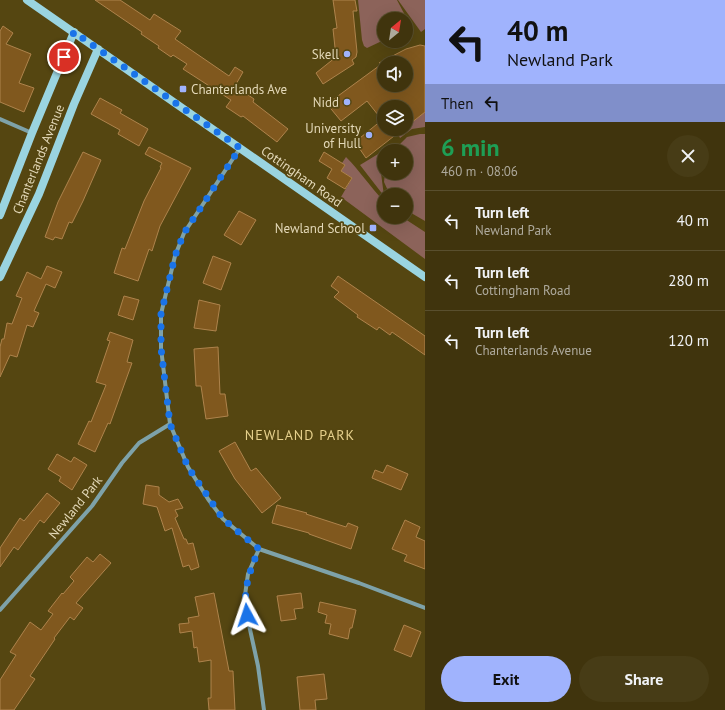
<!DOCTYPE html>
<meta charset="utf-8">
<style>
:root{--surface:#40340d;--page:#473c16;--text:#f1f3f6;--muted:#aeaa9d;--line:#594f2e;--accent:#a0b3fd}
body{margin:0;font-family:"PT Sans",sans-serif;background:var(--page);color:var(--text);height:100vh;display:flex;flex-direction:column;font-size:15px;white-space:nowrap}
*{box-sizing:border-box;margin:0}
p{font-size:13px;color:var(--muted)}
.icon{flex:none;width:22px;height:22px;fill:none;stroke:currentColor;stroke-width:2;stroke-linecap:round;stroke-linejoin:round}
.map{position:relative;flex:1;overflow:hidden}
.drawer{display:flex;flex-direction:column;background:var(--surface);width:300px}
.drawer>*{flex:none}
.guide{background:#a0b3fd;color:#111;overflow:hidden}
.needle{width:26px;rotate:30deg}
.fabs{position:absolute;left:377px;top:12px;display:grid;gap:8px}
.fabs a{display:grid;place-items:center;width:36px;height:36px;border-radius:50%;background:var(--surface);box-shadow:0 4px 16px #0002,0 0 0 1px var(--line);font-size:20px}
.pin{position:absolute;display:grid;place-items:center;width:34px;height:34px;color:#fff;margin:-17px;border:2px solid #fff;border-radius:50%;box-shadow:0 1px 4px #0007}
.me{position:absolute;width:44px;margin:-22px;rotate:355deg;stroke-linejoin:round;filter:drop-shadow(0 0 3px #0008)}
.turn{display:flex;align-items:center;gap:14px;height:84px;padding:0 16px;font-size:18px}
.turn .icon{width:52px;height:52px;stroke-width:2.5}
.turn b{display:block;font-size:28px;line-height:34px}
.then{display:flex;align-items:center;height:38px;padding:0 16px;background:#0003;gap:8px;font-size:15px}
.round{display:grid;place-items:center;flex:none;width:42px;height:42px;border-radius:21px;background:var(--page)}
.headline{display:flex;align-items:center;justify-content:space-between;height:68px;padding:0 16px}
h1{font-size:24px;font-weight:800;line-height:30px;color:#1e9e55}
.button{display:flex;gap:8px;margin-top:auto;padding:8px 16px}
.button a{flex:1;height:46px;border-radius:24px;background:var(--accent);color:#111;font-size:16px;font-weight:800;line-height:46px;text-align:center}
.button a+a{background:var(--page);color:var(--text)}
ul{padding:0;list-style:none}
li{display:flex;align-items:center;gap:12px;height:60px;padding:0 16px;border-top:1px solid var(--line)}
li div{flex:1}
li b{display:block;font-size:15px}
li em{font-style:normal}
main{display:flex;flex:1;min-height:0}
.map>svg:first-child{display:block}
.green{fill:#8c635a}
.building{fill:#80581e;stroke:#ae834c;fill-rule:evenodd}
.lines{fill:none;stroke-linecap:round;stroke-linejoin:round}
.street{stroke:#7ea2a9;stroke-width:4}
.secondary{stroke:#9ad4e0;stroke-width:8}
.route{stroke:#1a73e8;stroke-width:7;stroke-dasharray:0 12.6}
.poi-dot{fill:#a0b3fd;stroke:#554611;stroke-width:1.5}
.labels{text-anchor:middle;stroke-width:3.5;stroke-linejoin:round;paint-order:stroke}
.poi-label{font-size:13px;fill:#e3d8b8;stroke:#554611;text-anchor:end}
.street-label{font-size:13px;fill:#e3d8b8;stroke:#554611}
.neighbourhood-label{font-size:14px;letter-spacing:1px;fill:#e6d08c;stroke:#554611}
</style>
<main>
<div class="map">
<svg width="425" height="710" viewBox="0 0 425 710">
<rect width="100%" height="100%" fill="#554611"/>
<path class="green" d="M358,0H397L408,21L406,25V19H384V40L367,48L364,46L362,40Z
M398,0H425V29L421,32Z
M425,110V127L412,129L400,138L397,132L401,129H406V125Z
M420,134H425V221L406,210V195H390L384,182L385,173H406V151H393L407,137Z
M388,148L387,151H384L381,173L384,196L360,165Z
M346,157C360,171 370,187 384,201V217H402L425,232V259L341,197L352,178L341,171L345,165L342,163Z"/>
<path class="building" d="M95,0H120L150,20L154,14L181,31L175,39L229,76L235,67L243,72L235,86L254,99L253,102L288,129L277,142L243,116L241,117L226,107L231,100L183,69L187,64L173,55L171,57L158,48L159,46L141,34L142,32Z
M333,0H355L357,11H353L357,52L356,57L352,60L354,64L323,84L316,73L336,57L333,29L337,28Z
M3,26L13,33L6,44L31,54L19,83L34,88L24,112L0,102V31Z
M420,45L425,46V112L406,127V107H384V129H403L366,158L355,142L382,120L367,101L341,121L327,104L383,63H379L406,49ZM384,63H406V85H384Z
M100,98L122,110L120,113L148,129L139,146L118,134L120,130L91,114Z
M149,147L191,168L160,226L152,251L149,249L138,281L114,273L122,248L125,249L144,201L161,168L160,167L162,163L145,154Z
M83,152L101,160L83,201L72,223L69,222L62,239L55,237L53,240L45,237L58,202Z
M324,152L345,165L341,171L352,178L345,189L327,178L332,169L319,161Z
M239,211L256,220L241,245L224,235Z
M213,256L231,263L221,290L203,283Z
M47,266L62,272L55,288L46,284L34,311L39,313L33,327L27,325L17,357L10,355L0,377V347L2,339H4L7,323L12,324L22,298L16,296L27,272L41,279Z
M338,276L425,336V355L392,332L390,335L379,327L377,330L357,317L358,315L334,297L339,292L331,286Z
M124,296L139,300L133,320L118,315Z
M199,300L220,305L216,331L194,328Z
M110,332L133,340L127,362L132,363L110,424L108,423L95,452L78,444L89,421L91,422L106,385L96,382L110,341L107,340Z
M218,347L220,394H225L228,416L206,419L201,386H196L194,349Z
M235,442L251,471L256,468L281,498L262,513L235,479L219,451Z
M57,454L71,462L74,457L87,465L72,490L59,481L61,477L48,469Z
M387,465L408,474L401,490L372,478L375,470L383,473Z
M146,485L159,487V495L169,502L178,499L183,508L175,510L178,516L175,518L184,539H186L188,544L193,543L199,567L191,570L189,565L183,567L172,528L165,531L157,507L143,504Z
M47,493L60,503L44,523L40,520L18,550L14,547L0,567V548L20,518L24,521Z
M277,505L307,513L306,514L346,527L348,523L358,527L351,549L309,534V533L272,523Z
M405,520L420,527L416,537L425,541V569L404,561L407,555L392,549Z
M100,554L111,563L76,603L83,608L74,620L70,617L54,638L55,639L30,676L35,679L14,710H0V680L16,655L10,652L30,622L41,630L53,614L48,611L62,593L63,594L74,581L70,577L87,557L93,562Z
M214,593L229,671H233L235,710H209L208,698H211V660L199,662L197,647L194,648L192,631L180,633L179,624L189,623L188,618L199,616L195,597Z
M301,593L303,608L294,609L296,619L281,621L277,596Z
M320,602L356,610L352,628H350L348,639L329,634L331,624L325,623L327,615L318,612Z
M404,625L421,632L411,657L394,650Z
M324,674L327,699L315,700L316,710H300L297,677Z"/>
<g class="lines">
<path class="street" d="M0,119L32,133
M240,148L184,233L175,256L161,314V348L170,424L188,467L208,499L223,519L259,549L359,583L425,608
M259,549L248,574L244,602L258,666L264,710
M0,610L92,506L122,463L139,443L170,424"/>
<path class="secondary" d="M27,0L425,277
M0,215L32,133L74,32
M0,277L39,194L74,104L98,49"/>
</g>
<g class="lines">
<path class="route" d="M64,57L74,32L240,148L184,233L175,256L161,314V348L170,424L188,467L223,519L259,549C250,570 242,591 247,615"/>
</g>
<g class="poi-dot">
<circle cx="347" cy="54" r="4"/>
<rect x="179" y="85" width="8" height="8" rx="2"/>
<circle cx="347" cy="102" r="4"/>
<circle cx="369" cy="135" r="4"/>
<rect x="369" y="224" width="8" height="8" rx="2"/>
</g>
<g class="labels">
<g class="poi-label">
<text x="339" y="59">Skell</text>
<text x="191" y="94" text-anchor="start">Chanterlands Ave</text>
<text x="339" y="107">Nidd</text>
<text x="361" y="133">University<tspan x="361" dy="15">of Hull</tspan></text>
<text x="365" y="233">Newland School</text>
</g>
<g class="street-label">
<text transform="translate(38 159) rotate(-68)" y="5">Chanterlands Avenue</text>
<text transform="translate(302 176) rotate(35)" y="5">Cottingham Road</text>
<text transform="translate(75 507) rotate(-51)" y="5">Newland Park</text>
</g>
<g class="neighbourhood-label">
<text x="300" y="440">NEWLAND PARK</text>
</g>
</g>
</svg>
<div class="fabs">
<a><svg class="needle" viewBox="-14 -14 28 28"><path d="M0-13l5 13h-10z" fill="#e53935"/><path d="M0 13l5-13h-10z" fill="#aeaa9d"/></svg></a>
<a><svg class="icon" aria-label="sound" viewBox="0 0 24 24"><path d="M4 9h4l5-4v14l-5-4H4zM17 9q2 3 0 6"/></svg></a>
<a><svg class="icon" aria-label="layers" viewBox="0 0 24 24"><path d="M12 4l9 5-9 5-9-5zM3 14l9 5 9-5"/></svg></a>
<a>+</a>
<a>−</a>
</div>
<div class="pin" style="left:64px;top:57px;background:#d93025"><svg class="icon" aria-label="arrive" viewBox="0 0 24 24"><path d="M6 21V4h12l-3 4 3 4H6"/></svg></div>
<svg class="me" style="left:247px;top:615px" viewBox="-20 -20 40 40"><path d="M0-17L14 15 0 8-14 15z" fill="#1a73e8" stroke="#fff" stroke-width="4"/></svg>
</div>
<section class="drawer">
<div class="guide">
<div class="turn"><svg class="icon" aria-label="left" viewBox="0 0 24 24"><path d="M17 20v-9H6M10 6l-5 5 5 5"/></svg><div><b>40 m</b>Newland Park</div></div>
<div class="then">Then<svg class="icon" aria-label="left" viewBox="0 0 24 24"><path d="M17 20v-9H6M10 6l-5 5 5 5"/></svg></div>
</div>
<div class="headline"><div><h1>6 min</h1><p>460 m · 08:06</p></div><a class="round"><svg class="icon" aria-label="close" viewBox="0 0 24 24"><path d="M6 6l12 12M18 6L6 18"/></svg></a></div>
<ul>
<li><svg class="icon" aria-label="left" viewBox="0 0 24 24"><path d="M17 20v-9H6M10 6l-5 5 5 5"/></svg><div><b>Turn left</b><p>Newland Park</p></div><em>40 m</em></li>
<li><svg class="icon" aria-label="left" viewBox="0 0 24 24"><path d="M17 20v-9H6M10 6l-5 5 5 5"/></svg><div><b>Turn left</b><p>Cottingham Road</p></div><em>280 m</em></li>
<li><svg class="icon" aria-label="left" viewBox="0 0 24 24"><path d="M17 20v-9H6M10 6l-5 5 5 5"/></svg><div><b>Turn left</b><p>Chanterlands Avenue</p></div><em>120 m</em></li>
</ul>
<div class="button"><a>Exit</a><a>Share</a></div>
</section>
</main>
